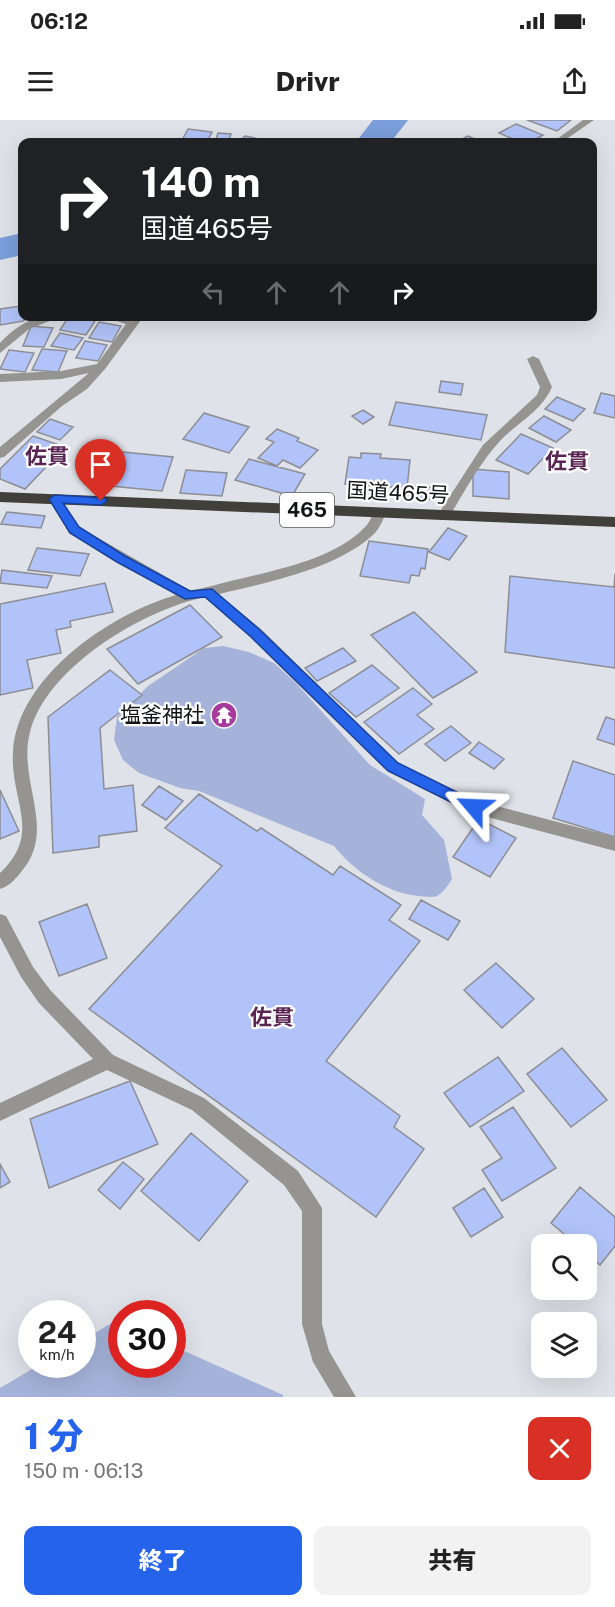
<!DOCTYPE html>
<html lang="ja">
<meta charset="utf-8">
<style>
:root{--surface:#fff;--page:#f2f2f2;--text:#222;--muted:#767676;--accent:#2563eb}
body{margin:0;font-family:"Public Sans","Noto Sans JP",sans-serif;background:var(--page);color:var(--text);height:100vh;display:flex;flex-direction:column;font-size:22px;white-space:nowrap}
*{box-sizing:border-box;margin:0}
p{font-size:20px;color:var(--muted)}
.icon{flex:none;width:33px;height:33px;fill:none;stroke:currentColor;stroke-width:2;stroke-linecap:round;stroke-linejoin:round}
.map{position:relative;height:1277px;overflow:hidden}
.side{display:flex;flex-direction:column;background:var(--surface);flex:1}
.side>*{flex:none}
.banner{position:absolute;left:18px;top:18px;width:579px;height:183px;border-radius:12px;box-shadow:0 6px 24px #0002;background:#202124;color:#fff;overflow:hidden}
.controls{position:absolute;left:531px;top:1114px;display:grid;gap:12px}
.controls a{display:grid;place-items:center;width:66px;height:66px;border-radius:12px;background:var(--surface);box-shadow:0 6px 24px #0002;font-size:30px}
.speed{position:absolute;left:18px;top:1180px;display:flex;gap:12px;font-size:30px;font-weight:700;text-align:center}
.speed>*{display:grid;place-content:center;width:78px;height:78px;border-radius:50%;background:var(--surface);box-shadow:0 6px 24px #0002;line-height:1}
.speed small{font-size:15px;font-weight:400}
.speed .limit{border:9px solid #d22;background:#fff;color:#111}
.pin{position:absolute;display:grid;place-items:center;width:51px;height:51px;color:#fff;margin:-62px -26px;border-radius:50% 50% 50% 0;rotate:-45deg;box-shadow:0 0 6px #0007}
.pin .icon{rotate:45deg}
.me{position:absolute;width:66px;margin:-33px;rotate:296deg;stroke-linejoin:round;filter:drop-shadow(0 0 4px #0008)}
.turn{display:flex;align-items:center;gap:21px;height:126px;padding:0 24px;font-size:27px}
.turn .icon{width:78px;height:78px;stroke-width:2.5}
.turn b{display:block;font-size:42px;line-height:51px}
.lanes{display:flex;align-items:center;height:57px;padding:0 24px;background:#0003;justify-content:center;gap:30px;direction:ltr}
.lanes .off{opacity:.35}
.round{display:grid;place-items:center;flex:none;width:63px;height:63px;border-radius:12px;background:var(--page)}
.head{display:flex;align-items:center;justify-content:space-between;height:102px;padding:0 24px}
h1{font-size:36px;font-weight:800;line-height:45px;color:var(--accent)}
.primary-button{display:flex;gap:12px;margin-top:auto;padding:12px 24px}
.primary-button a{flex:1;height:69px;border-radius:12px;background:var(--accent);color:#fff;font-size:24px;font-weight:800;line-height:69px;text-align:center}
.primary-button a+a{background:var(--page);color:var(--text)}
.status{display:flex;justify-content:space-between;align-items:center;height:42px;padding:0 30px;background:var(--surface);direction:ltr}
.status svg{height:16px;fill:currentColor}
header{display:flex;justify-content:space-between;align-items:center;height:78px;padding:0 24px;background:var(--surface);font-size:27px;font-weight:800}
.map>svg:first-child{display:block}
.green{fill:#a5b3da}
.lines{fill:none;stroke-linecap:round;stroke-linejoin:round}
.river{fill:#7b9eda;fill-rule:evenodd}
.building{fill:#b1c3f8;stroke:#8c8e94;stroke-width:1.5}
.lane{fill:#959491;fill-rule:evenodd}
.street{fill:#959491;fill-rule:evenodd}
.highway{fill:#403f39;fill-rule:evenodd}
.route{fill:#2563eb;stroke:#184099;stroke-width:1.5}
.labels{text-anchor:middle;stroke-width:4.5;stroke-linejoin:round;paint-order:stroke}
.shield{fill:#fff;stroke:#595a5b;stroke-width:1.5}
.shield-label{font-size:20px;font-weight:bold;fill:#121315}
.street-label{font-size:21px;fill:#121315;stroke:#fff}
.poi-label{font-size:21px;fill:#121315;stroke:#fff;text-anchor:end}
.neighbourhood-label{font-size:22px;font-weight:bold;fill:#5a2553;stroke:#fff}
</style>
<div class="status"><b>06:12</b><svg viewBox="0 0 49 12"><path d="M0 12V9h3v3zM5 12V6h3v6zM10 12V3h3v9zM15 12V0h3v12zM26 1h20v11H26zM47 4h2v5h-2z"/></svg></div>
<header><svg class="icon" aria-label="menu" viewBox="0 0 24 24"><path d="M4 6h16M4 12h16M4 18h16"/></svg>Drivr<svg class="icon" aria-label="share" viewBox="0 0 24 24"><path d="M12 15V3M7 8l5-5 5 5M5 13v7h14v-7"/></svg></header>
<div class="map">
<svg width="615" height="1277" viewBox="0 0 615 1277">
<rect width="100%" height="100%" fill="#dfe2e8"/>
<path class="green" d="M223,526L249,532L274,543L296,563L370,645L425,679L422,695L444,720L452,759C448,765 444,772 437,776C432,778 424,776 418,776C385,772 355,752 334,726L199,671L180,668L139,653L123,640L114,620L117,597L148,566L204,528Z
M115,1201L121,1204L122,1245H172L173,1226L283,1275V1277H0V1268L39,1245H82L83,1220Z"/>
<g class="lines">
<path class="river" d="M373,0H408L391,22H356Z
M22,113V135L0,140V118Z"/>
</g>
<path class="building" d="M527,0H571L557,11Z
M516,4L543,15L531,22H520L499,13Z
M188,9L212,12L207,22H181Z
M218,13L231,14L228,22H215Z
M245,16L264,20L262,22H238Z
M468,16L482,22H456Z
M21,186L24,201L0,205V189Z
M69,196H70L95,201L86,215L60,210Z
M99,202L121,206L112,222L89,218Z
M31,206L53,208L44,227L23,226Z
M60,213L83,218L74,230L51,226Z
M85,221L107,225L98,241L76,238Z
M42,229L67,231L58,252L32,250Z
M9,230L34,233L25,252L0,249Z
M441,261L463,264L461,275L439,272Z
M601,273L615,276V298L594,293Z
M557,277L585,289L573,301L545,289Z
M396,282L487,295L481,320L389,305Z
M363,290L374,297L363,304L352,296Z
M204,293L249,307L229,333L183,319Z
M544,296L571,310L556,322L529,308Z
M50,299L73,307L60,320L37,312Z
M277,309L299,318L297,321L318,330L300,348L283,340L277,346L258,338L274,322L266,319Z
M521,314L553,328L528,354L496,340Z
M33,316L65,327L25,369L0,359V349Z
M113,331L173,337L162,371L100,365Z
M361,333L381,334L380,338L410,340L407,368L345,364L349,337L361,338Z
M249,339L260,342L305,354L292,376L235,360Z
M473,349L509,352V379L473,376Z
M186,350L227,353L222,376L180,373Z
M411,366L441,368L440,380L410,378Z
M7,392L45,396L41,408L1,404Z
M448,408L467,416L449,440L429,432Z
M369,421L428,429L425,449L421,448L419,456L411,455L409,463L360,456Z
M37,428L89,434L80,456L28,450Z
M2,450L52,456L47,468L0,463Z
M615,454V548L505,532L510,456L614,467Z
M105,463L113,492L70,501L71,507L56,510L61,533L27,540L33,568L0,575V484Z
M190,485L222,517L138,564L107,529Z
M414,492L477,552L433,578L371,515Z
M343,528L356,541L317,561L305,548Z
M372,545L399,568L356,597L329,573Z
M110,550L142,575L100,608L104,669L133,665L137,711L99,716V727L53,733L48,597Z
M413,568L432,584L417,595L434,609L399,634L364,602Z
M606,597L615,600V625L597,619Z
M451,606L471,623L445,641L425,624Z
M479,622L504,639L494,649L469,633Z
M573,641L615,655V717L553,698Z
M159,666L183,681L166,700L142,685Z
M0,670L19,711L0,719Z
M199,674L257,711L261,708L333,755L340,746L401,785L389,800L420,821L326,941L400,996L394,1007L424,1029L376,1097L89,889L222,746L165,708Z
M479,699L516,718L490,757L453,737Z
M421,780L460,801L448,820L409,799Z
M87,784L107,838L59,856L39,802Z
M496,843L534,879L502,908L464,870Z
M562,928L607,980L571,1007L527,954Z
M498,937L524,971L470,1007L444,973Z
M130,961L158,1024L49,1068L30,999Z
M513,987L556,1048L502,1081L482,1050L502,1038L480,1007Z
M191,1013L248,1061L199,1121L141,1071Z
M123,1042L144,1059L120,1089L98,1070Z
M0,1044L10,1062L0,1068Z
M580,1067L615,1097V1126L600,1145L586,1133V1125H577L551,1103Z
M484,1068L503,1097L471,1117L453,1088Z"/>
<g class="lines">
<path class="lane" d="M533,236L539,239L552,267C541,292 518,302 500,321C479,344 464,372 448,399H438L437,396L483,325L537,275L540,267L527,239Z
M380,389L386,393C383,400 380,407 375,413C336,451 258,464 207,477L200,472L202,469C252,453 329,446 366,406C370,402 372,395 375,390Z"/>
<path class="street" d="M583,0H594L562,22H553Z
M42,196H63L29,209L0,233V223C12,210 25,201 42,196Z
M101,196H144L105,249L87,269L62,286L4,337L0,338V327L89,253L61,259L0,262V254L61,251L97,244L126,204Z
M55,375L59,376L79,407L191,471L207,467L212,469L261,509L398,643L477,681L615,717V731L469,692L388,651L251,517L205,477C143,490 47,547 30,612C17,661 58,710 21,752C15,760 9,766 0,769V753C43,712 10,682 13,632C17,557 110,494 176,475L69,413L49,379Z
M0,794L6,796L33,847L51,871L113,935L204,978L298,1051L322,1088V1204L329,1231L356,1277H334L313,1242L302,1204V1091L284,1065L192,990L107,950L0,1001V983L93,939L39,883L21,857L0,817Z"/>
<path class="highway" d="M0,372L615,397V407L0,382Z"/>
</g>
<path class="route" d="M55,375L105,378L107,381L101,385L63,383L79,407L125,436L190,471L212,469L260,510L398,643L479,683L481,687L479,691H469L388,651L251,517L205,477L185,479L117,442L70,413L49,379Z"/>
<defs>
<symbol id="temple-disc" viewBox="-11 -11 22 22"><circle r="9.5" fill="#a73b9b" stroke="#fff"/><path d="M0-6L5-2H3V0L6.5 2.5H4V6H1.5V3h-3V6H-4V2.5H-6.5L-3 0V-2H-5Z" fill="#fff"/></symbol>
</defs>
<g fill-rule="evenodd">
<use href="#temple-disc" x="209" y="580" width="30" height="30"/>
</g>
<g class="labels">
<rect class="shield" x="280" y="373" width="54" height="34" rx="4.5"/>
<g class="shield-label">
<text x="307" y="397">465</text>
</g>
<g class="street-label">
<text transform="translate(398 373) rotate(3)" y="7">国道465号</text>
</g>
<g class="poi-label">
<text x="204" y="602">塩釜神社</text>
</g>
<g class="neighbourhood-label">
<text x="47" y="344">佐貫</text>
<text x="567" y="349">佐貫</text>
<text x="272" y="905">佐貫</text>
</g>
</g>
</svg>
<div class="controls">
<a><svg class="icon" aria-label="search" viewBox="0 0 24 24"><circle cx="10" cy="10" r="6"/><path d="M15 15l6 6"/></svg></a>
<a><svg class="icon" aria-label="layers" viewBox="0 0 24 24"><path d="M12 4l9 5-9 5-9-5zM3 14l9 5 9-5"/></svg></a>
</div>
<div class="speed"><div>24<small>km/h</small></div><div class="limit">30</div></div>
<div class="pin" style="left:101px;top:381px;background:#d93025"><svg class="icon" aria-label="arrive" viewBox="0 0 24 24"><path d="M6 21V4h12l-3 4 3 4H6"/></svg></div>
<svg class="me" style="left:474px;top:687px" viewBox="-20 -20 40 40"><path d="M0-17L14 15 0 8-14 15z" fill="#2563eb" stroke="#fff" stroke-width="4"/></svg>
<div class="banner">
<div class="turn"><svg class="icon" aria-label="right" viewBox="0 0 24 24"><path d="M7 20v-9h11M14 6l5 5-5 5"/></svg><div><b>140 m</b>国道465号</div></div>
<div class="lanes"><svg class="icon off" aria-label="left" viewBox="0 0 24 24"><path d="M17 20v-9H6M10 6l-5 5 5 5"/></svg><svg class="icon off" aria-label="ahead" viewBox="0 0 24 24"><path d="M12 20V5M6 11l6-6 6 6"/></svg><svg class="icon off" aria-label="ahead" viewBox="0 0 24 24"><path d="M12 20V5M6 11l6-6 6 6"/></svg><svg class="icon" aria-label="right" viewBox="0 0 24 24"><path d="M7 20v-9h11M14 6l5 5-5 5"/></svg></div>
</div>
</div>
<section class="side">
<div class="head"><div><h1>1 分</h1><p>150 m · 06:13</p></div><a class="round" style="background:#d93025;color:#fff"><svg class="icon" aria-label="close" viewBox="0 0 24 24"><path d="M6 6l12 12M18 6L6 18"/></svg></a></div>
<div class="primary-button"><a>終了</a><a>共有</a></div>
</section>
